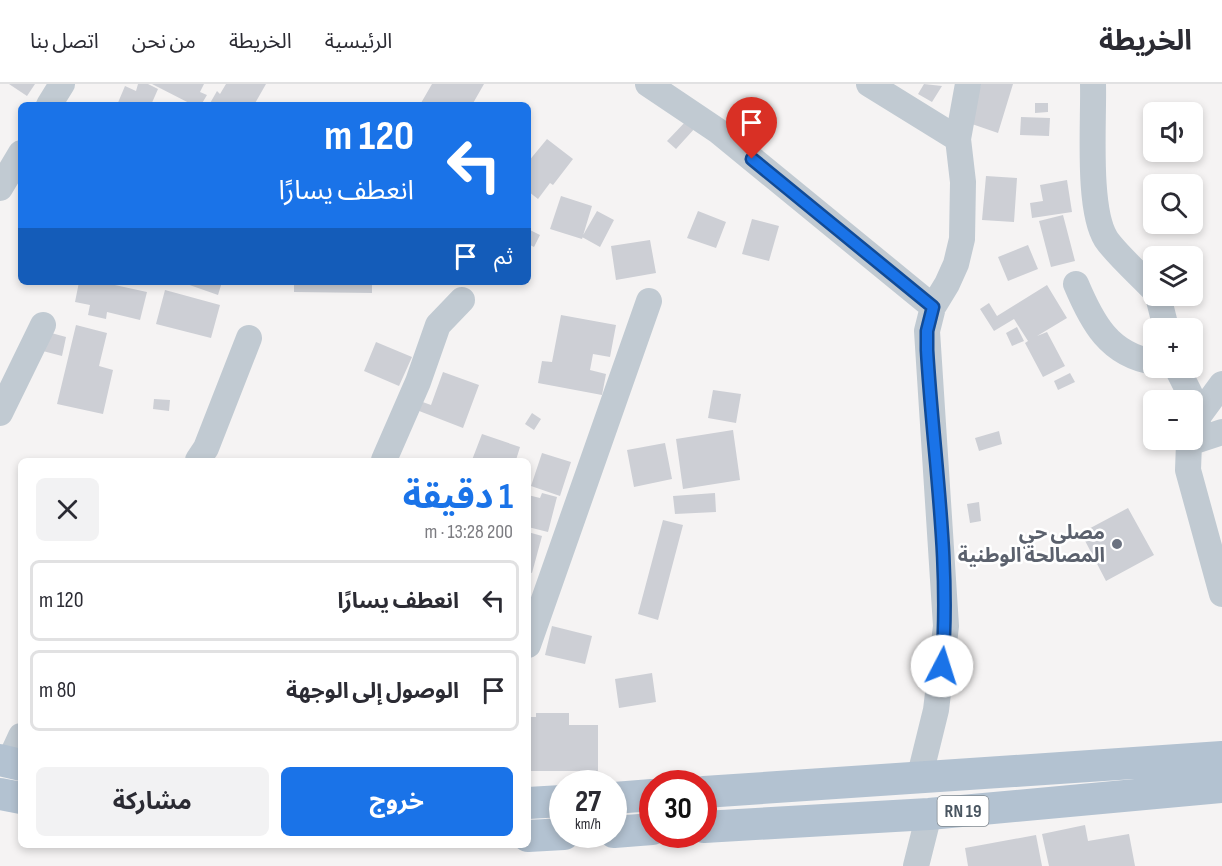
<!DOCTYPE html>
<html lang="ar">
<meta charset="utf-8">
<style>
:root{--surface:#fff;--page:#f2f2f3;--text:#2b2b33;--muted:#7c7c81;--line:#e1e1e2;--accent:#1a73e8}
body{margin:0;font-family:"Sofia Sans Condensed","Noto Sans Arabic",sans-serif;background:var(--page);color:var(--text);direction:rtl;height:100vh;display:flex;flex-direction:column;font-size:22px;white-space:nowrap}
*{box-sizing:border-box;margin:0}
p{font-size:20px;color:var(--muted)}
.icon{flex:none;width:33px;height:33px;fill:none;stroke:currentColor;stroke-width:2;stroke-linecap:round;stroke-linejoin:round}
.map{position:relative;flex:1;overflow:hidden;direction:ltr}
.sheet{position:absolute;left:18px;top:374px;width:513px;height:390px;display:flex;flex-direction:column;background:var(--surface);border-radius:9px;box-shadow:0 3px 9px #0003;direction:rtl}
.sheet>*{flex:none}
.hud{position:absolute;left:18px;top:18px;width:513px;height:183px;border-radius:9px;box-shadow:0 3px 9px #0003;direction:rtl;background:#1a73e8;color:#fff;overflow:hidden}
.fabs{position:absolute;left:1143px;top:18px;display:grid;gap:12px}
.fabs a{display:grid;place-items:center;width:60px;height:60px;border-radius:9px;background:var(--surface);box-shadow:0 3px 9px #0003;font-size:30px}
.speed{position:absolute;left:549px;top:686px;display:flex;gap:12px;font-size:30px;font-weight:700;text-align:center}
.speed>*{display:grid;place-content:center;width:78px;height:78px;border-radius:50%;background:var(--surface);box-shadow:0 3px 9px #0003;line-height:1}
.speed small{font-size:15px;font-weight:400}
.speed .limit{border:9px solid #d22;background:#fff;color:#111}
.pin{position:absolute;display:grid;place-items:center;width:51px;height:51px;color:#fff;margin:-62px -26px;border-radius:50% 50% 50% 0;rotate:-45deg;box-shadow:0 0 6px #0007}
.pin .icon{rotate:45deg}
.me{position:absolute;width:66px;margin:-33px;rotate:5deg;stroke-linejoin:round;filter:drop-shadow(0 0 4px #0008)}
.turn{display:flex;align-items:center;gap:21px;height:126px;padding:0 18px;font-size:27px}
.turn .icon{width:78px;height:78px;stroke-width:2.5}
.turn b{display:block;font-size:42px;line-height:51px}
.then{display:flex;align-items:center;height:57px;padding:0 18px;background:#0003;gap:12px;font-size:22px}
.round{display:grid;place-items:center;flex:none;width:63px;height:63px;border-radius:9px;background:var(--page)}
.summary{display:flex;align-items:center;justify-content:space-between;height:102px;padding:0 18px}
h1{font-size:36px;font-weight:700;line-height:45px;color:var(--accent)}
.cta{display:flex;gap:12px;margin-top:auto;padding:12px 18px}
.cta a{flex:1;height:69px;border-radius:9px;background:var(--accent);color:#fff;font-size:24px;font-weight:700;line-height:69px;text-align:center}
.cta a+a{background:var(--page);color:var(--text)}
ul{padding:0;list-style:none}
li{display:flex;align-items:center;gap:18px;height:81px;margin:0 12px 9px;padding:0 6px;border:3px solid var(--line);border-radius:9px}
li div{flex:1}
li b{display:block;font-size:22px}
li em{font-style:normal}
header{display:flex;align-items:center;gap:36px;box-sizing:border-box;height:84px;padding:0 30px;background:var(--surface);border-bottom:2px solid var(--line)}
header strong{font-size:28px}
nav{display:flex;gap:33px;margin-inline-start:auto;font-size:21px}
.map>svg:first-child{display:block}
.building{fill:#cdcfd5}
.lines{fill:none;stroke-linecap:round;stroke-linejoin:round}
.minor{stroke:#c1cad2;stroke-width:26}
.major{stroke:#b3c2d1;stroke-width:32}
.route-casing{stroke:#114b97;stroke-width:15}
.route{stroke:#1a73e8;stroke-width:10}
.worship-dot{fill:#6b7280;stroke:#fff;stroke-width:2}
.labels{text-anchor:middle;stroke-width:5;stroke-linejoin:round;paint-order:stroke}
.shield{fill:#fff;stroke:#808990;stroke-width:1.5}
.shield-label{font-size:18px;font-weight:bold;fill:#4a5661}
.worship-label{font-size:20px;font-weight:bold;fill:#5b616d;stroke:#fff;text-anchor:end}
</style>
<header>
<strong>الخريطة</strong>
<nav><a>الرئيسية</a><a>الخريطة</a><a>من نحن</a><a>اتصل بنا</a></nav>
</header>
<div class="map">
<svg width="1222" height="782" viewBox="0 0 1222 782">
<rect width="100%" height="100%" fill="#f5f3f3"/>
<path class="building" d="M9,0H35L27,12Z
M138,0H148L158,5L151,21H117L125,2L136,7Z
M152,0H204L200,8L207,11L201,21H193Z
M226,0H266L254,21H209L217,7L220,10Z
M432,0H484L472,21H424L421,19Z
M924,0L942,2L932,18L918,10Z
M981,0H1013L998,49L969,39Z
M1035,19H1048V28L1035,29Z
M1021,33L1050,34L1049,52L1020,51Z
M688,35L696,43L676,65L667,57Z
M547,55L573,75L553,101L550,99L538,115L529,108L528,110V78Z
M986,92L1017,94L1014,138L982,136Z
M1067,96L1072,128L1032,134L1030,119L1043,117L1040,101Z
M561,112L592,122L582,155L550,145Z
M597,127L614,136L600,163L582,153Z
M698,127L726,138L716,164L687,154Z
M1063,131L1075,177L1051,183L1039,137Z
M752,135L779,142L769,177L742,170Z
M530,146L540,151L534,163L528,160Z
M650,156L656,189L616,196L611,162Z
M1028,161L1038,185L1008,197L998,173Z
M79,198H101L147,208L140,236L107,228L106,235L88,231L90,221L75,218Z
M181,198H222L218,211Z
M294,198H372V209L294,208Z
M1047,201L1067,234L1037,252L1047,248L1065,282L1043,293L1025,259L1028,257L1014,235L994,247L980,225L989,219L997,232Z
M165,206L220,221L211,254L156,240Z
M561,231L616,241L610,273L593,270L590,286L606,290L602,311L538,299L542,277L552,278Z
M76,241L107,249L99,282L113,286L103,330L57,320Z
M1017,243L1024,257L1012,262L1006,249Z
M44,247L66,253L62,272L39,266Z
M376,258L412,273L399,302L364,287Z
M443,288L479,301L463,344L414,325L417,316L431,321Z
M1070,289L1075,298L1058,306L1054,297Z
M713,306L741,310L736,339L708,334Z
M154,315L170,316L169,327L153,325Z
M532,329L541,335L534,346L525,340Z
M733,346L740,396L683,405L676,355Z
M999,347L1002,360L979,367L975,354Z
M482,350L520,363L516,376H472Z
M665,359L672,395L634,403L627,366Z
M542,369L571,378L560,412L531,402Z
M542,409L557,413L548,448L528,443V411L540,414Z
M715,409L716,428L675,430L673,412Z
M979,418L981,437L970,439L967,420Z
M1128,424L1154,471L1106,497L1081,449Z
M663,436L683,441L658,536L638,530Z
M528,448L542,452L532,489L528,488Z
M552,542L592,552L585,580L545,571Z
M652,589L656,618L619,624L615,595Z
M536,629H569V641H598V687H528V633H536Z
M1085,741L1088,757L1129,750L1135,782H1049L1042,750Z
M1036,751L1042,782H968L965,764Z"/>
<g class="lines">
<path class="minor" d="M648,0L718,47L933,223
M869,0L958,55
M1093,0C1094,38 1087,125 1106,155C1116,170 1141,192 1154,206
M49,21L62,0
M0,104L21,69
M1076,200C1092,238 1109,271 1154,278
M1158,212L1166,244
M1177,284L1200,330
M0,329L43,241
M1222,348L1189,359L1188,386L1222,510
M1192,349L1200,330L1222,300
M198,376L206,364L249,254
M384,376L418,298L438,241L462,216
M528,561L649,217
M9,678L21,652
M919,695L936,626L946,542L927,247L933,223L947,200L956,180L962,155L963,98L958,55L968,0
M916,782L929,730"/>
<path class="major" d="M0,676L21,681
M704,708L1222,673
M0,710L21,714
M614,714L652,711
M528,719L562,717
M704,743L929,730L1222,703
M614,748L652,745
M528,752L564,750"/>
</g>
<g class="lines">
<defs>
<path id="route" d="M752,75L933,223L927,247V266C933,371 951,477 942,582"/>
</defs>
<use href="#route" class="route-casing"/>
<use href="#route" class="route"/>
</g>
<circle class="worship-dot" cx="1117" cy="460" r="6"/>
<g class="labels">
<rect class="shield" x="937.5" y="712" width="51" height="30" rx="4.5"/>
<g class="shield-label">
<text x="963" y="733">RN 19</text>
</g>
<g class="worship-label">
<text x="1105" y="455">مصلى حي<tspan x="1105" dy="23">المصالحة الوطنية</tspan></text>
</g>
</g>
</svg>
<div class="fabs">
<a><svg class="icon" aria-label="sound" viewBox="0 0 24 24"><path d="M4 9h4l5-4v14l-5-4H4zM17 9q2 3 0 6"/></svg></a>
<a><svg class="icon" aria-label="search" viewBox="0 0 24 24"><circle cx="10" cy="10" r="6"/><path d="M15 15l6 6"/></svg></a>
<a><svg class="icon" aria-label="layers" viewBox="0 0 24 24"><path d="M12 4l9 5-9 5-9-5zM3 14l9 5 9-5"/></svg></a>
<a>+</a>
<a>−</a>
</div>
<div class="speed"><div>27<small>km/h</small></div><div class="limit">30</div></div>
<div class="pin" style="left:752px;top:75px;background:#d93025"><svg class="icon" aria-label="arrive" viewBox="0 0 24 24"><path d="M6 21V4h12l-3 4 3 4H6"/></svg></div>
<svg class="me" style="left:942px;top:582px" viewBox="-20 -20 40 40"><circle r="19" fill="#fff"/><path d="M0-13L10 11 0 6-10 11z" fill="#1a73e8"/></svg>
<div class="hud">
<div class="turn"><svg class="icon" aria-label="left" viewBox="0 0 24 24"><path d="M17 20v-9H6M10 6l-5 5 5 5"/></svg><div><b>120 m</b>انعطف يسارًا</div></div>
<div class="then">ثم<svg class="icon" aria-label="arrive" viewBox="0 0 24 24"><path d="M6 21V4h12l-3 4 3 4H6"/></svg></div>
</div>
<section class="sheet">
<div class="summary"><div><h1>1 دقيقة</h1><p>200 m · 13:28</p></div><a class="round"><svg class="icon" aria-label="close" viewBox="0 0 24 24"><path d="M6 6l12 12M18 6L6 18"/></svg></a></div>
<ul>
<li><svg class="icon" aria-label="left" viewBox="0 0 24 24"><path d="M17 20v-9H6M10 6l-5 5 5 5"/></svg><div><b>انعطف يسارًا</b></div><em>120 m</em></li>
<li><svg class="icon" aria-label="arrive" viewBox="0 0 24 24"><path d="M6 21V4h12l-3 4 3 4H6"/></svg><div><b>الوصول إلى الوجهة</b></div><em>80 m</em></li>
</ul>
<div class="cta"><a>خروج</a><a>مشاركة</a></div>
</section>
</div>
